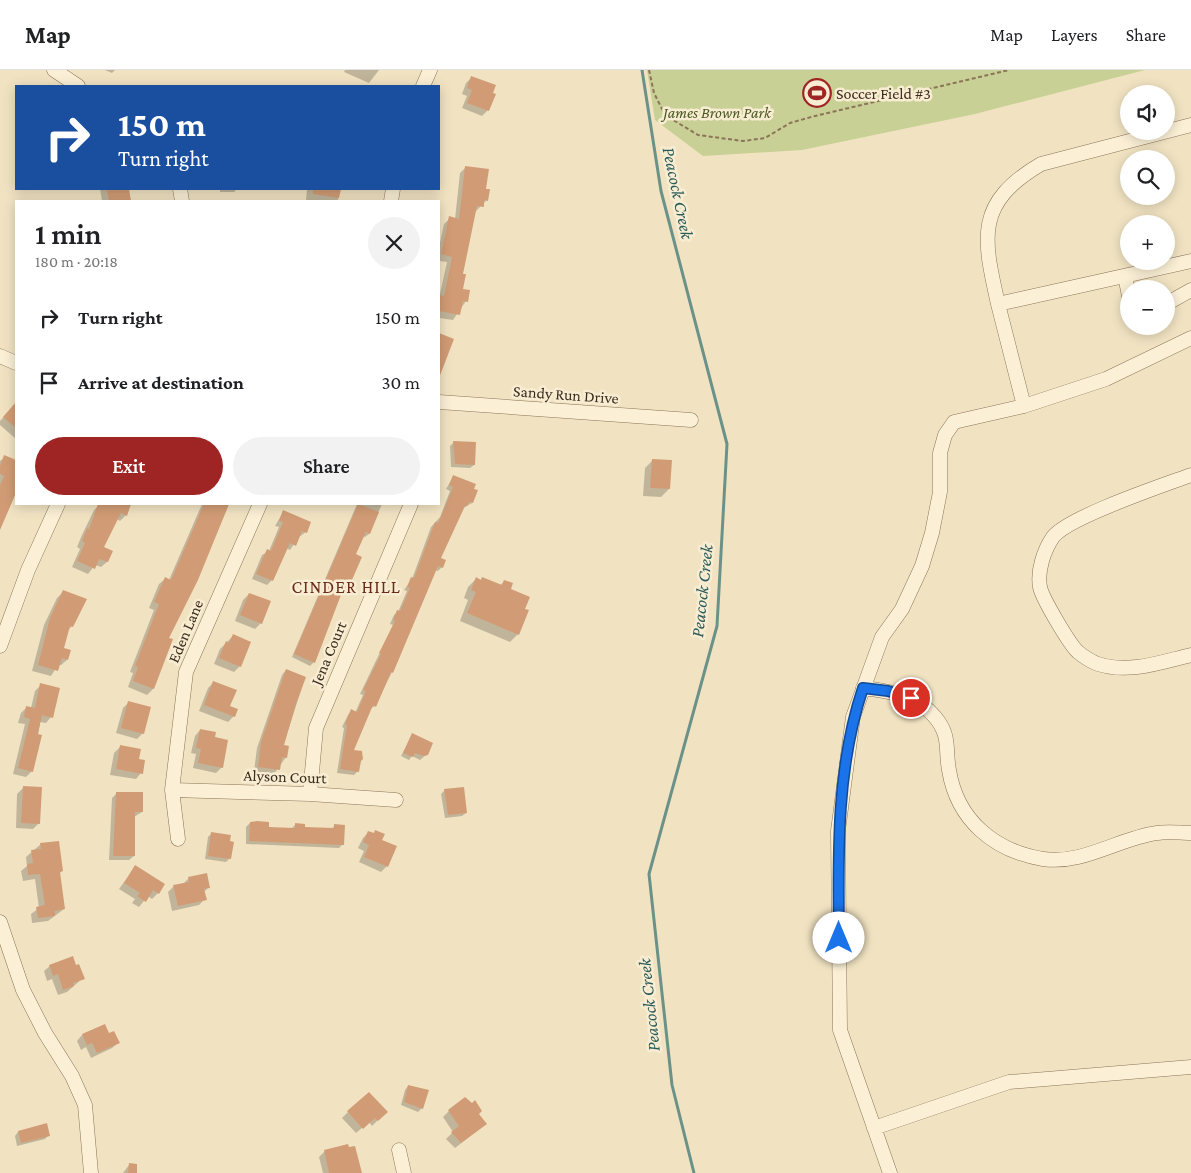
<!DOCTYPE html>
<meta charset="utf-8">
<style>
:root{--surface:#fff;--page:#f2f2f2;--text:#202124;--muted:#757577;--line:#e0e0e0;--accent:#9f2424}
body{margin:0;font-family:"Crimson Pro",serif;background:var(--page);color:var(--text);height:100vh;display:flex;flex-direction:column;font-size:19px;white-space:nowrap}
*{box-sizing:border-box;margin:0}
p{font-size:16px;color:var(--muted)}
.icon{flex:none;width:28px;height:28px;fill:none;stroke:currentColor;stroke-width:2;stroke-linecap:round;stroke-linejoin:round}
.map{position:relative;flex:1;overflow:hidden}
.panel{position:absolute;left:15px;top:130px;width:425px;height:305px;display:flex;flex-direction:column;background:var(--surface);border-radius:0px;box-shadow:0 2px 12px #0003}
.panel>*{flex:none}
.guide{position:absolute;left:15px;top:15px;width:425px;height:105px;border-radius:0px;box-shadow:0 2px 12px #0003;background:#1a4fa0;color:#fff;overflow:hidden}
.tools{position:absolute;left:1120px;top:15px;display:grid;gap:10px}
.tools a{display:grid;place-items:center;width:55px;height:55px;border-radius:50%;background:var(--surface);box-shadow:0 2px 12px #0003;font-size:25px}
.pin{position:absolute;display:grid;place-items:center;width:42px;height:42px;color:#fff;margin:-21px;border:2px solid #fff;border-radius:50%;box-shadow:0 1px 5px #0007}
.me{position:absolute;width:55px;margin:-28px;rotate:0deg;stroke-linejoin:round;filter:drop-shadow(0 0 4px #0008)}
.turn{display:flex;align-items:center;gap:18px;height:105px;padding:0 20px;font-size:22px}
.turn .icon{width:65px;height:65px;stroke-width:2.5}
.turn b{display:block;font-size:35px;line-height:42px}
.round{display:grid;place-items:center;flex:none;width:52px;height:52px;border-radius:26px;background:var(--page)}
.overview{display:flex;align-items:center;justify-content:space-between;height:85px;padding:0 20px}
h1{font-size:30px;font-weight:600;line-height:38px}
.primary-button{display:flex;gap:10px;margin-top:auto;padding:10px 20px}
.primary-button a{flex:1;height:58px;border-radius:30px;background:var(--accent);color:#fff;font-size:20px;font-weight:600;line-height:58px;text-align:center}
.primary-button a+a{background:var(--page);color:var(--text)}
ul{padding:0;list-style:none}
li{display:flex;align-items:center;gap:15px;height:65px;padding:0 20px}
li div{flex:1}
li b{display:block;font-size:19px}
li em{font-style:normal}
header{display:flex;align-items:center;gap:30px;box-sizing:border-box;height:70px;padding:0 25px;background:var(--surface);border-bottom:1px solid var(--line)}
header strong{font-size:24px}
nav{display:flex;gap:28px;margin-inline-start:auto;font-size:18px}
.map>svg:first-child{display:block}
.green{fill:#c8d095}
.shadow{fill:#0003}
.lines{fill:none;stroke-linecap:round;stroke-linejoin:round}
.stream{stroke:#6b9289;stroke-width:3}
.building{fill:#d19c75}
.minor-casing{stroke:#8c7458;stroke-width:15}
.path{stroke:#8c7458;stroke-width:2;stroke-dasharray:4 2.5;stroke-linecap:butt}
.minor{stroke:#fbf0d6;stroke-width:14}
.route-casing{stroke:#114b97;stroke-width:12}
.route{stroke:#1a73e8;stroke-width:9}
.labels{text-anchor:middle;stroke-width:5;stroke-linejoin:round;paint-order:stroke}
.poi-label{font-size:16px;fill:#3b2c1d;stroke:#f8edd2;text-anchor:start}
.park-label{font-size:16px;font-style:italic;fill:#4a5922;stroke:#f8edd2}
.street-label{font-size:16px;fill:#3b2c1d;stroke:#f8edd2}
.water-label{font-size:18px;font-style:italic;fill:#2b5c59;stroke:#f8edd2}
.neighbourhood-label{font-size:18px;letter-spacing:1px;fill:#6a2b1a;stroke:#f8edd2}
</style>
<header>
<strong>Map</strong>
<nav><a>Map</a><a>Layers</a><a>Share</a></nav>
</header>
<div class="map">
<svg width="1191" height="1103" viewBox="0 0 1191 1103">
<rect width="100%" height="100%" fill="#f1e3c2"/>
<path class="green" d="M647,0H1145L975,44L802,80L703,86L655,50Z"/>
<path class="shadow" d="M105,0H115L112,3Z
M345,0H379L369,13L344,2Z
M472,7L488,40L482,46L462,38L467,26L462,24L466,13Z
M466,97L485,120L487,130L475,142L462,205V220L466,231L453,250L439,248V228L447,192L439,191V177L444,154L450,148L455,149L460,103Z
M100,119H127L129,131H102Z
M220,119H237L234,122H220Z
M307,119H339L338,131L306,130Z
M16,333V369L0,355V351Z
M454,372L474,395L470,398L451,397L450,376Z
M5,387L16,391V420L0,457V391Z
M653,390L669,419L661,427L643,426L645,398Z
M453,407L472,433L462,439L440,489L442,497L438,501L435,500L392,602L375,636L370,639L352,681L359,691L358,701L354,705L337,703L344,658L342,657L348,645L351,641L355,643L363,625L360,624L393,555L390,554L394,545L398,542L407,521L404,520L412,509L431,457L440,447L450,421L446,419Z
M100,434L129,435L126,445L120,451L117,449L102,478L111,482L107,492L101,497L95,495L88,504L72,497L80,479L77,477L82,465L94,440Z
M202,434H229L197,509L168,568L172,570L153,619L147,625L128,617L133,603L130,602L154,540L149,538L159,514L165,509L169,510Z
M357,434H382L369,464L365,467L363,466L355,485L347,518L341,521L314,592L310,596L292,587Z
M283,442L306,462L299,467L290,480L286,478L272,510L267,515L252,509L262,485L269,481L279,457L275,456Z
M482,508L500,516L504,511L509,520L518,564L510,572L460,551L468,530L464,528L468,517L476,509L480,511Z
M63,522L72,556L67,561L62,579L67,590L61,595H58L51,606L32,601L44,555L57,528Z
M249,524L269,532L261,553L255,559L235,551L243,530Z
M233,566L240,596L234,602L214,594L220,579Z
M286,600L305,608L283,676L286,687L274,704L254,701L257,678L282,605Z
M214,612L234,646L228,652L199,641L208,618Z
M41,615L51,647L46,653L40,652L32,701L26,707L13,704L25,654L18,653L21,643L27,637L31,638L35,621Z
M129,632L143,663L137,669L116,663L123,638Z
M200,660L213,668L222,697L216,703L193,698L196,684L191,683L195,666Z
M412,665L427,684L420,690L412,686L409,690L401,686Z
M120,677L138,690L141,703L136,709L110,705L114,683Z
M23,718L39,753L33,759L16,758L17,724Z
M445,720L466,743L462,746L445,748L441,724Z
M117,723L142,742L134,747V786L129,790H109L112,728Z
M250,753L268,758L291,759L295,755L304,759L331,760L335,755L343,774L339,778L246,774V757Z
M369,762L381,771L387,796L381,802L359,792L364,781L358,778L363,768Z
M212,763L229,772L230,788L226,792L205,789L208,767Z
M41,774L62,801L59,804L64,839L48,851L32,853L31,844L39,838L35,809L23,811L21,801L27,796L26,787Z
M135,797L158,823L152,829L148,826L139,837L132,833L135,829L119,819Z
M189,808L209,817L204,822L205,829L199,835L172,841L168,822L174,816L183,814Z
M50,896L83,908L67,922L58,925L52,909L47,911L44,901Z
M104,956L108,965L118,973L112,978L91,988L86,977L81,980L77,971L82,965Z
M408,1016L422,1038L418,1042L401,1035L405,1020Z
M449,1041L478,1044L486,1054L455,1078L446,1069L453,1062L443,1047Z
M348,1042L380,1048L372,1056L369,1052L356,1063L342,1048Z
M46,1055L49,1065L45,1069L17,1076L15,1066L18,1062Z
M325,1081L360,1103H323L319,1087Z
M129,1095L135,1103H123Z"/>
<g class="lines">
<path class="stream" d="M642,0L661,121L727,374L717,556L649,804L672,1015L694,1103"/>
</g>
<path class="building" d="M471,6L496,15L493,23L496,24L489,41L467,33L472,20L467,18Z
M465,96L489,99L486,119H490L488,131L484,130V137L477,136L463,204H466L463,219L470,220L468,232L463,231L460,245L439,241V231L440,225L444,226L452,187L441,184L449,146L459,149Z
M107,119H129L131,131H109Z
M313,119H341L339,128L313,124Z
M439,263L454,269L439,308Z
M16,332V358L3,347Z
M453,371L476,372L475,395L455,394Z
M4,385L16,390V423L0,460V415L4,406L0,404V396Z
M652,389L672,390L670,419L650,418Z
M453,405L476,414L474,419L478,420L473,433L469,432L467,436H465L441,488L446,490L443,498L438,496L393,603L391,602L376,637L373,635L354,680L362,681L363,689L361,691L359,702L340,699L347,655L345,654L351,639L357,642L366,621L363,620L381,584L379,583L395,551L393,550L397,540L400,541L410,518L407,517L411,507L414,508L435,452L438,453L443,442L453,417L449,415Z
M98,434H131L127,446L121,443L104,477L113,481L108,492L99,489L95,499L77,491L85,473L82,471L87,458L89,459Z
M204,434H229L198,510L169,568L173,569L154,619L133,611L138,597L135,596L159,534L154,532L165,507L171,510Z
M358,434L379,442L370,464L366,462L356,484L362,487L348,519L344,517L315,593L294,584Z
M283,440L311,452L307,463L302,461L296,476L290,473L273,511L256,504L267,479L271,481L283,452L279,451Z
M476,507L481,510L482,507L502,515L504,510L513,513L511,519L530,527L525,539L529,540L519,565L467,543L476,522L471,520Z
M63,520L87,529L73,557L70,556L64,578L71,580L68,590L62,588L58,601L38,595L50,548Z
M249,523L271,531L262,554L240,545Z
M233,564L251,572L241,597L219,588L226,571L229,573Z
M286,599L306,607L296,634L284,675L289,676L287,688L282,687L280,700L258,697L261,672Z
M213,611L237,620L230,636L238,639L235,647L204,635Z
M40,613L60,618L53,648L42,645L38,664L42,665L33,702L18,698L30,649L24,647L26,636L35,638Z
M128,631L151,637L144,664L121,658Z
M200,659L216,662L215,667L228,670L223,698L198,693L201,679L196,678Z
M412,663L433,673L428,685L424,686L415,683L413,687L403,683Z
M120,675L141,679L139,689L145,690L143,704L116,699Z
M23,716L42,717L40,754L21,753Z
M464,717L467,743L448,745L444,719Z
M116,722H143V742H135V786H113Z
M257,751L269,752V757L295,758V753L305,754V757L334,758V754L345,755L344,775L249,771L250,752Z
M375,760L385,764L382,770L397,776L388,797L364,787L369,775L363,772L368,761L374,763Z
M211,762L231,765L230,771L234,772L231,789L208,786Z
M59,771L63,801L60,802L65,839L55,841V846L38,848L36,837L45,835L40,804L28,805L27,794L33,793L31,780L41,779L40,773Z
M135,795L165,814L159,824L153,820L146,832L137,826L140,823L124,813Z
M207,803L210,818L204,819L207,830L178,836L173,815L189,812L188,807Z
M73,886L76,895L79,894L85,909L73,913L74,916L63,920L58,904L53,906L49,895Z
M105,954L109,963L114,961L120,973L97,983L92,973L87,975L82,964Z
M408,1015L429,1020L423,1039L404,1032Z
M369,1022L388,1042L378,1051L375,1048L363,1059L347,1041Z
M465,1027L472,1033L475,1030L482,1041L479,1044L487,1054L461,1073L451,1062L459,1056L448,1040Z
M47,1053L50,1066L21,1073L18,1061Z
M348,1074L349,1077L355,1076L362,1103H329L324,1080Z
M129,1093L137,1094V1103H128Z"/>
<g class="lines">
<defs>
<path id="minor" d="M54,0L78,16
M423,16L430,0
M180,119L182,131
M391,131L393,119
M1125,206L1129,226
M998,234C983,167 975,133 1041,94L1191,55
M1166,234L1191,220
M0,286L16,293
M439,332L691,350
M1024,336L998,234L1191,191
M1191,405C1164,415 1068,447 1053,467C1044,480 1037,501 1040,517C1042,528 1070,575 1078,582C1083,586 1092,592 1098,594C1129,604 1161,592 1191,585
M0,576L28,500L58,434
M863,618C889,621 917,625 935,647C951,666 945,679 949,700C957,750 994,781 1043,789C1083,795 1119,768 1157,763C1168,761 1180,763 1191,763
M172,720L310,724L396,730
M310,724L316,658L411,434
M178,769L172,720L186,602L260,434
M0,852L23,920L45,963L72,1006L85,1035L91,1103
M874,1058L1009,1012L1191,997
M399,1080L404,1103
M890,1103L840,960L838,761L853,647L882,567L902,539L922,496L932,463L940,422V383L945,365L954,352L1024,336L1106,309L1191,268"/>
</defs>
<use href="#minor" class="minor-casing"/>
<path class="path" d="M649,0L654,23L665,45L698,65L743,71L765,68L790,53L815,46L1009,0"/>
<use href="#minor" class="minor"/>
</g>
<g class="lines">
<defs>
<path id="route" d="M839,868C838,785 836,698 863,618L888,621L911,628"/>
</defs>
<use href="#route" class="route-casing"/>
<use href="#route" class="route"/>
</g>
<defs>
<symbol id="stadium-ring" viewBox="-11 -11 22 22"><circle r="9.5" fill="#f8edd2" stroke="#9f2424" stroke-width="1.5"/><path d="M0-5a6.5 5 0 1 0 0 10a6.5 5 0 1 0 0-10ZM-3.5-1.8h7v3.6h-7Z" fill="#9f2424"/></symbol>
</defs>
<g fill-rule="evenodd">
<use href="#stadium-ring" x="801" y="7" width="32" height="32"/>
</g>
<g class="labels">
<g class="poi-label">
<text x="836" y="29">Soccer Field #3</text>
</g>
<g class="park-label">
<text x="717" y="48">James Brown Park</text>
</g>
<g class="street-label">
<text transform="translate(566 324) rotate(4)" y="6">Sandy Run Drive</text>
<text transform="translate(185 561) rotate(-67)" y="6">Eden Lane</text>
<text transform="translate(328 583) rotate(-67)" y="6">Jena Court</text>
<text transform="translate(285 706) rotate(2)" y="6">Alyson Court</text>
</g>
<g class="water-label">
<text transform="translate(678 123) rotate(78)" y="6">Peacock Creek</text>
<text transform="translate(702 521) rotate(-84)" y="6">Peacock Creek</text>
<text transform="translate(649 935) rotate(-96)" y="6">Peacock Creek</text>
</g>
<g class="neighbourhood-label">
<text x="346" y="523">CINDER HILL</text>
</g>
</g>
</svg>
<div class="tools">
<a><svg class="icon" aria-label="sound" viewBox="0 0 24 24"><path d="M4 9h4l5-4v14l-5-4H4zM17 9q2 3 0 6"/></svg></a>
<a><svg class="icon" aria-label="search" viewBox="0 0 24 24"><circle cx="10" cy="10" r="6"/><path d="M15 15l6 6"/></svg></a>
<a>+</a>
<a>−</a>
</div>
<div class="pin" style="left:911px;top:628px;background:#d93025"><svg class="icon" aria-label="arrive" viewBox="0 0 24 24"><path d="M6 21V4h12l-3 4 3 4H6"/></svg></div>
<svg class="me" style="left:839px;top:868px" viewBox="-20 -20 40 40"><circle r="19" fill="#fff"/><path d="M0-13L10 11 0 6-10 11z" fill="#1a73e8"/></svg>
<div class="guide">
<div class="turn"><svg class="icon" aria-label="right" viewBox="0 0 24 24"><path d="M7 20v-9h11M14 6l5 5-5 5"/></svg><div><b>150 m</b>Turn right</div></div>
</div>
<section class="panel">
<div class="overview"><div><h1>1 min</h1><p>180 m · 20:18</p></div><a class="round"><svg class="icon" aria-label="close" viewBox="0 0 24 24"><path d="M6 6l12 12M18 6L6 18"/></svg></a></div>
<ul>
<li><svg class="icon" aria-label="right" viewBox="0 0 24 24"><path d="M7 20v-9h11M14 6l5 5-5 5"/></svg><div><b>Turn right</b></div><em>150 m</em></li>
<li><svg class="icon" aria-label="arrive" viewBox="0 0 24 24"><path d="M6 21V4h12l-3 4 3 4H6"/></svg><div><b>Arrive at destination</b></div><em>30 m</em></li>
</ul>
<div class="primary-button"><a>Exit</a><a>Share</a></div>
</section>
</div>
